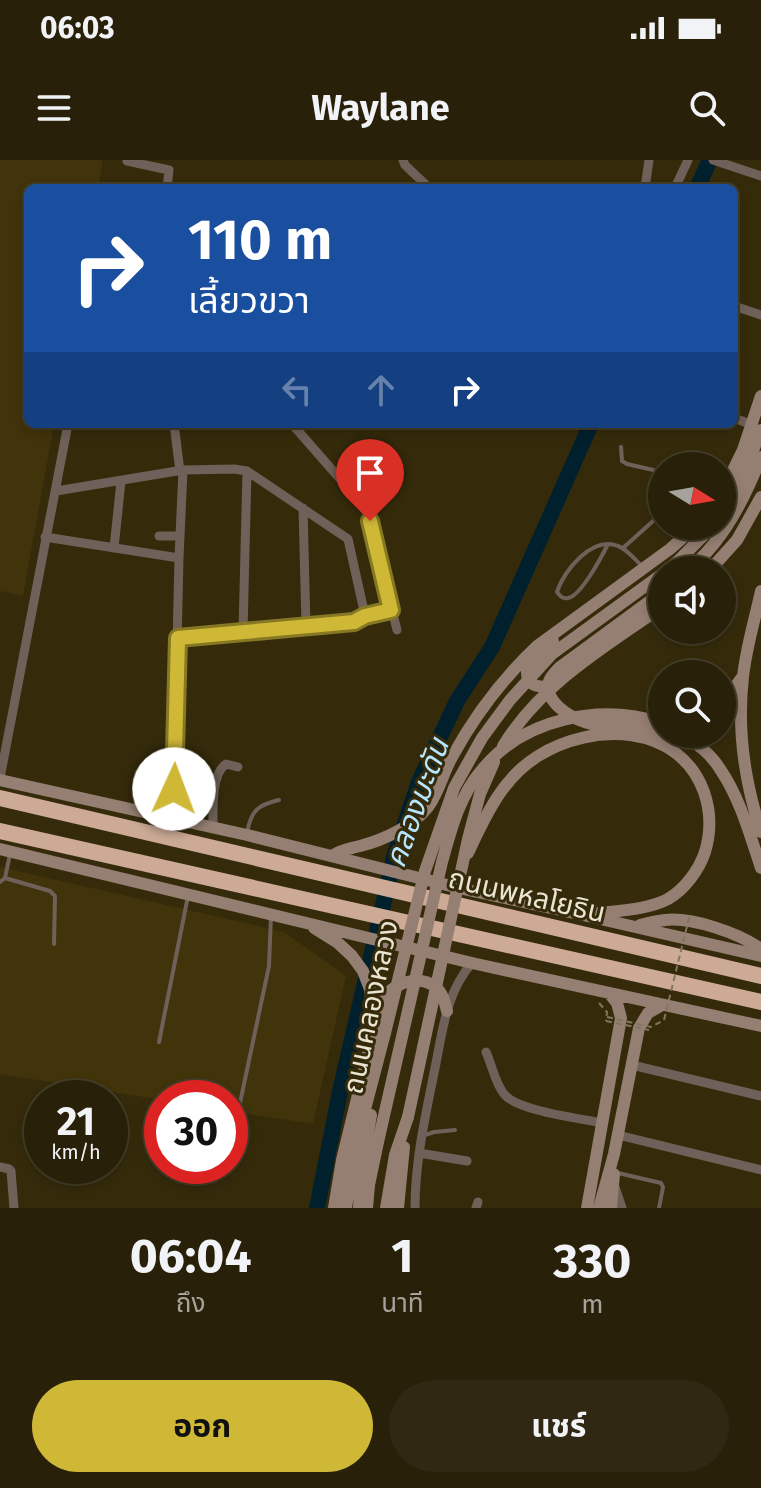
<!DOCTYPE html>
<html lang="th">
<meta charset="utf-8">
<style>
:root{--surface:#282008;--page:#302812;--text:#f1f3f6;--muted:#a5a39c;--line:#443e29;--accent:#d0b837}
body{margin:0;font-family:"Fira Sans","Noto Sans Thai",sans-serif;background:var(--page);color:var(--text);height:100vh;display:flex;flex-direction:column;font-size:30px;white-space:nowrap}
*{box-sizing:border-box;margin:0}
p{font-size:26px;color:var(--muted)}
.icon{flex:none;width:44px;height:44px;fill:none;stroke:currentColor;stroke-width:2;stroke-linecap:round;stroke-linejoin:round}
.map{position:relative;height:1048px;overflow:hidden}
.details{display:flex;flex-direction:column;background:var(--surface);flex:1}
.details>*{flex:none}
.banner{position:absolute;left:24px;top:24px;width:714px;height:244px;border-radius:12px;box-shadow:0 4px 12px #0003,0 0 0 2px var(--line);background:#1a4fa0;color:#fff;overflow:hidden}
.needle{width:52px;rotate:101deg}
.tools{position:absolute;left:648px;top:292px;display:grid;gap:16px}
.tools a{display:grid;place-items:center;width:88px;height:88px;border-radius:50%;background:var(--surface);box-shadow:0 4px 12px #0003,0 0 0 2px var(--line);font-size:40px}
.speed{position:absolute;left:24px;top:920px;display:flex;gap:16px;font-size:40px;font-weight:700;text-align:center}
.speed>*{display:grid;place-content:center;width:104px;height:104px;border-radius:50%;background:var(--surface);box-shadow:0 4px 12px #0003,0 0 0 2px var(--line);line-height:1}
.speed small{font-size:20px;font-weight:400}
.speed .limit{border:12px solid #d22;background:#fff;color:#111}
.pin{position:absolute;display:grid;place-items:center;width:68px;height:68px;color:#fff;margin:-82px -34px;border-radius:50% 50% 50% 0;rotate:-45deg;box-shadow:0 0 8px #0007}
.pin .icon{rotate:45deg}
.me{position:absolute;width:88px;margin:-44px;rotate:2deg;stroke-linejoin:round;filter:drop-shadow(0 0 6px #0008)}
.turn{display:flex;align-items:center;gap:28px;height:168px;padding:0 32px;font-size:36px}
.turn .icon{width:104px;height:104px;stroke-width:2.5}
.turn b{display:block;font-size:56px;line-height:68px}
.lanes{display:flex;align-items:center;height:76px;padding:0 32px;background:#0003;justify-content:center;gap:40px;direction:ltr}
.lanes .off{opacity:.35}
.eta{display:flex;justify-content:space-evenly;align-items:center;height:136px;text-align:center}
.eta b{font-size:48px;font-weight:700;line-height:56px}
.action{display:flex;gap:16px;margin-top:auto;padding:16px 32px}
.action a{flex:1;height:92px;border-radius:48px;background:var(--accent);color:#111;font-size:32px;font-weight:700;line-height:92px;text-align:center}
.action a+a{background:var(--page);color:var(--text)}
.status{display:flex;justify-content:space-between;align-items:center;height:56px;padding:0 40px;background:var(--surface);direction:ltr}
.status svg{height:22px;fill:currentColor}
header{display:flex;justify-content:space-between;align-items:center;height:104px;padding:0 32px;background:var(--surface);font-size:36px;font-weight:700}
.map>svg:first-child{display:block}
.built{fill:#41330a}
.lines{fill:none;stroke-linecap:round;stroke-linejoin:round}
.river{stroke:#00202d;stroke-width:16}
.path{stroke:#7f775d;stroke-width:2;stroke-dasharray:6 4;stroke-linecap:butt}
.lane{stroke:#6f6159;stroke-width:4}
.street{stroke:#6f6159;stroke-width:9}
.secondary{stroke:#957f72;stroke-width:12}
.highway{stroke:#ccaa96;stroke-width:16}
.path-bridge{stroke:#7f775d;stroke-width:2;stroke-dasharray:6 4;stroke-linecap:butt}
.secondary-bridge{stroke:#957f72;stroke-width:12}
.route-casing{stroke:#877824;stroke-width:20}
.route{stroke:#d0b837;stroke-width:14}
.labels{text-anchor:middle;stroke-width:6;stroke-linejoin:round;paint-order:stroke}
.street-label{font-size:28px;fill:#eae4d2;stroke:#352b0b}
.water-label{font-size:30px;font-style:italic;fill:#b5e6fe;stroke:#352b0b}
</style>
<div class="status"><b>06:03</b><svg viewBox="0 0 49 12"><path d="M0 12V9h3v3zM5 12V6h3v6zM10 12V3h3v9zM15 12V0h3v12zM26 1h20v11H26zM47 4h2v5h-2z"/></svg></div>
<header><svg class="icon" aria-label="menu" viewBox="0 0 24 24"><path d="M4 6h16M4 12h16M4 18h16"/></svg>Waylane<svg class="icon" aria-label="search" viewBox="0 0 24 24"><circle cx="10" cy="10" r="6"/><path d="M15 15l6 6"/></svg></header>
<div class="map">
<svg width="761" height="1048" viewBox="0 0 761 1048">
<rect width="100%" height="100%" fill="#352b0b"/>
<path class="built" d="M0,0H103L98,28H28V264H54L23,436L0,431Z
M0,707L284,772L346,816L313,964L230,951V938H162V940L0,914Z"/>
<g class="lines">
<path class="river" d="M697,28L710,0
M317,1048L341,927L395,693L419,622L457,541L492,487L591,264"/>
<path class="path" d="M599,843L607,852L606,861"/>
<path class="lane" d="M621,287L622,301L627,304L662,312
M608,384C602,396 581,436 568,438C561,439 561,436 557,432C564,410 592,376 618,386C627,389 635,400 642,406
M623,388L662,353
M247,673C251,651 257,645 279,640
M5,718L50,731L55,736L54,784
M0,722L5,718L10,694
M159,882L188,736
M240,943L269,806L271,756
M422,976L434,972L455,970
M618,1013L661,1023L663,1027L659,1048"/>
<path class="street" d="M403,0L405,5L426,25L427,28
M713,0L761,16
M127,1L169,10L167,28
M645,28L649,0
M675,28L688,0
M734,146L761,155
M734,258L750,264
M174,264L180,311
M292,264L355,336L368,354L397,470
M79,265L87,264
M56,331L183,310L234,309L247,311L348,379L364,451L365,456L354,462L178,478
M303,348L306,466
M159,376H180
M45,377L179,398
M114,388L121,321
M365,456L391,450
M243,471L247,311
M0,618L68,264
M173,659L179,398L183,310
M213,668C213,650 211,614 226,604L238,607
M486,892C492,905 495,923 504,934C517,951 579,958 602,963
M632,905L761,936
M618,975L761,1010
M419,993L467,1001
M0,1007L9,1009L11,1011L14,1048
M615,1027L622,1048
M415,1048C415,1002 425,958 434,913C442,876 445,833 472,803
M476,1048L478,1042"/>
<path class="secondary" d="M722,333L743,290L761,236
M722,354L742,319L761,270
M667,410L679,400L713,366
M688,410C723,382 745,338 761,297
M710,410L737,380L761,337
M761,431C755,459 746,488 743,517C737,569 745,623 761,672
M662,432L560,507C554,513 547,520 548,529C551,547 576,561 592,564C606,566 622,565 637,567C645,568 654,571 662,572
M549,527C536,527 526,525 527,510L553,481
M722,544L743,516
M683,574C697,584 711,594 720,609C740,638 750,675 761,708
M0,620L247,675L459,728L583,755L761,796
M0,689L472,803L761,866
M468,693C485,657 502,618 538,596C592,562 679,563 704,632C711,652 711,672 705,692C699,710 685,729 668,739C648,750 613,751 590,754
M332,696C342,689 349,689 360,686C384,680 413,666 428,647C439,632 443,613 452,597C475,555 502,519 537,486L670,389L696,366
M640,765C648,763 656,761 665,760C692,757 739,773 761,789
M314,768L338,783L352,796L363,811L370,829L374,869L342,1000L334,1048
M376,864C379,856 380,846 384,838C395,820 427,813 440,832C444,837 445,844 447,851
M346,1048L357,980L385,873
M359,1048L361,1016L371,955
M386,1048L395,995L408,957
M398,1048L404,987
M587,1048L621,858L617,843L609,833
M599,1048L614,994L639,868L648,853L662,845
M611,1048L614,1014"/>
<path class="highway" d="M0,638L761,816
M0,671L761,842"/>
<path class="path-bridge" d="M607,857L651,867L664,860L690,754
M606,861L649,870"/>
<path class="secondary-bridge" d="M503,586C540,525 605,486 662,447
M385,873L425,711L454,628L482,578L510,540L552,494L662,414
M408,957L468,679L480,634L494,602
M367,1048L369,1025L378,982L442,702C451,670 459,637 481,611C523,558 600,543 662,563"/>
</g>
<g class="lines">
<defs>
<path id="route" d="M174,629L178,478L354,462L365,456L391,450L370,361"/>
</defs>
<use href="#route" class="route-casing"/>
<use href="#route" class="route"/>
</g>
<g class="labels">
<g class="street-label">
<text transform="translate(527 735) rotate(13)" y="10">ถนนพหลโยธิน</text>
<text transform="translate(370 847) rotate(-78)" y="10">ถนนคลองหลวง</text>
</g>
<g class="water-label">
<text transform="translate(417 643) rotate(-70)" y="10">คลองมะดัน</text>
</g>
</g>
</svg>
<div class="tools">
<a><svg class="needle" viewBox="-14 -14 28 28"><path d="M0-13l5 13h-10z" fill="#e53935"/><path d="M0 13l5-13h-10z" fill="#a5a39c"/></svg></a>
<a><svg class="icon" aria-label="sound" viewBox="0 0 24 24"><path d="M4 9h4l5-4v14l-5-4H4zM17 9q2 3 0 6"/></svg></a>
<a><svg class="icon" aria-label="search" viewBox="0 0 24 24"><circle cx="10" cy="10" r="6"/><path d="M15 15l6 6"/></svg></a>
</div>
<div class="speed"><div>21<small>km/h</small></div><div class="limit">30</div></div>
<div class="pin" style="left:370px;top:361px;background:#d93025"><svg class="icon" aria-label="arrive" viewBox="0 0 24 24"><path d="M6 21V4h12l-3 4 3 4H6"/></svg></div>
<svg class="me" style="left:174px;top:629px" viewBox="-20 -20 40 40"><circle r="19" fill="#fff"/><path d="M0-13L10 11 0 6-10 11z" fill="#d0b837"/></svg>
<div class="banner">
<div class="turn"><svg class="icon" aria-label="right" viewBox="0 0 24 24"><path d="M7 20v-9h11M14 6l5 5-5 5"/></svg><div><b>110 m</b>เลี้ยวขวา</div></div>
<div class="lanes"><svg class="icon off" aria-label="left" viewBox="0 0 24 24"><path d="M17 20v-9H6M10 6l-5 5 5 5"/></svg><svg class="icon off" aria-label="ahead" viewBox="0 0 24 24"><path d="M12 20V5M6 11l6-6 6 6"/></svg><svg class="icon" aria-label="right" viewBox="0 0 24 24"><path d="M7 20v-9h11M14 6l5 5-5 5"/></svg></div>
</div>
</div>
<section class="details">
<div class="eta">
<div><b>06:04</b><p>ถึง</p></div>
<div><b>1</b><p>นาที</p></div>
<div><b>330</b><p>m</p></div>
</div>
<div class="action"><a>ออก</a><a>แชร์</a></div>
</section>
